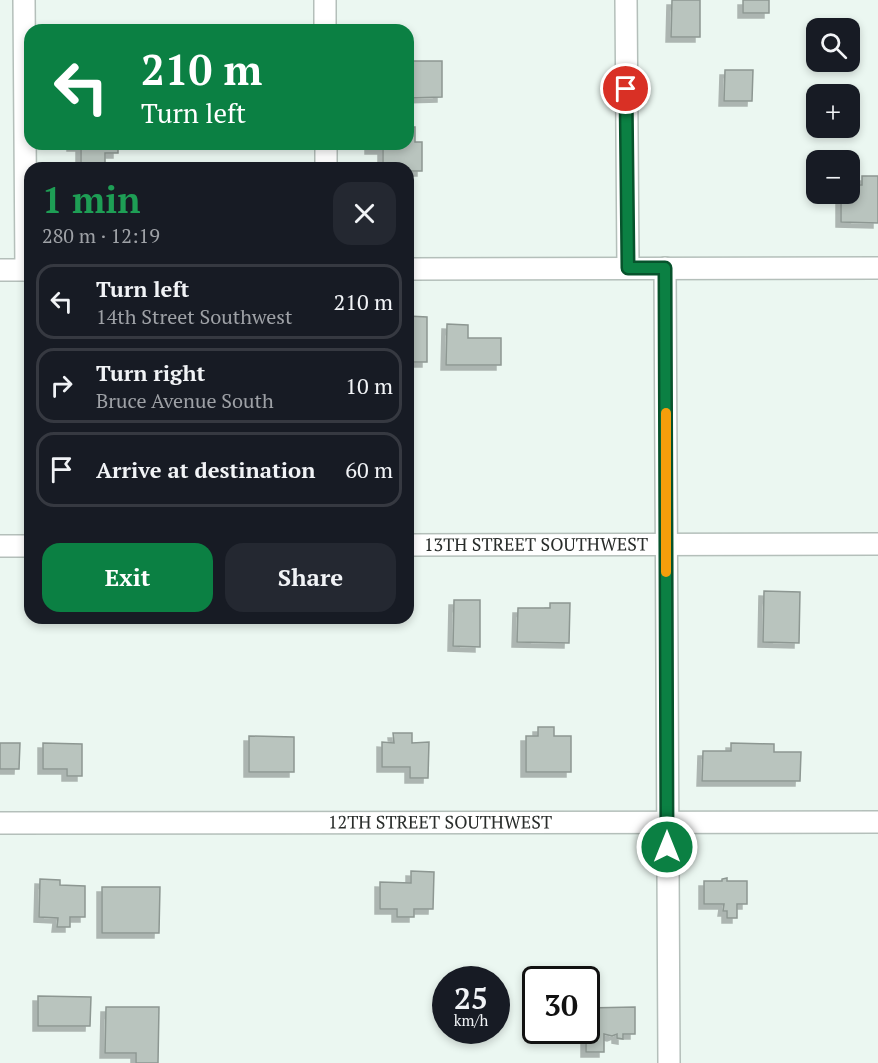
<!DOCTYPE html>
<meta charset="utf-8">
<style>
:root{--surface:#171b24;--page:#242831;--text:#f1f3f6;--muted:#9ea1a6;--line:#363941;--accent:#0b8043}
body{margin:0;font-family:"PT Serif",serif;background:var(--page);color:var(--text);height:100vh;display:flex;flex-direction:column;font-size:22px;white-space:nowrap}
*{box-sizing:border-box;margin:0}
p{font-size:20px;color:var(--muted)}
.icon{flex:none;width:33px;height:33px;fill:none;stroke:currentColor;stroke-width:2;stroke-linecap:round;stroke-linejoin:round}
.map{position:relative;flex:1;overflow:hidden}
.sheet{position:absolute;left:24px;top:162px;width:390px;height:462px;display:flex;flex-direction:column;background:var(--surface);border-radius:18px;box-shadow:0 3px 9px #0003}
.sheet>*{flex:none}
.banner{position:absolute;left:24px;top:24px;width:390px;height:126px;border-radius:18px;box-shadow:0 3px 9px #0003;background:#0b8043;color:#fff;overflow:hidden}
.fabs{position:absolute;left:806px;top:18px;display:grid;gap:12px}
.fabs a{display:grid;place-items:center;width:54px;height:54px;border-radius:12px;background:var(--surface);box-shadow:0 3px 9px #0003;font-size:30px}
.speed{position:absolute;left:432px;top:966px;display:flex;gap:12px;font-size:30px;font-weight:700;text-align:center}
.speed>*{display:grid;place-content:center;width:78px;height:78px;border-radius:50%;background:var(--surface);box-shadow:0 3px 9px #0003;line-height:1}
.speed small{font-size:15px;font-weight:400}
.speed .limit{border:3px solid #111;border-radius:9px;background:#fff;color:#111}
.pin{position:absolute;display:grid;place-items:center;width:51px;height:51px;color:#fff;margin:-26px;border:3px solid #fff;border-radius:50%;box-shadow:0 2px 6px #0007}
.me{position:absolute;width:66px;margin:-33px;rotate:0deg;stroke-linejoin:round;filter:drop-shadow(0 0 4px #0008)}
.turn{display:flex;align-items:center;gap:21px;height:126px;padding:0 18px;font-size:27px}
.turn .icon{width:78px;height:78px;stroke-width:2.5}
.turn b{display:block;font-size:42px;line-height:51px}
.round{display:grid;place-items:center;flex:none;width:63px;height:63px;border-radius:18px;background:var(--page)}
.summary{display:flex;align-items:center;justify-content:space-between;height:102px;padding:0 18px}
h1{font-size:36px;font-weight:700;line-height:45px;color:#1e9e55}
.button{display:flex;gap:12px;margin-top:auto;padding:12px 18px}
.button a{flex:1;height:69px;border-radius:18px;background:var(--accent);color:#fff;font-size:24px;font-weight:700;line-height:69px;text-align:center}
.button a+a{background:var(--page);color:var(--text)}
ul{padding:0;list-style:none}
li{display:flex;align-items:center;gap:18px;height:75px;margin:0 12px 9px;padding:0 6px;border:3px solid var(--line);border-radius:18px}
li div{flex:1}
li b{display:block;font-size:22px}
li em{font-style:normal}
.map>svg:first-child{display:block}
.building{fill:#b9c4be;stroke:#8d9792;stroke-width:1.5;filter:url(#shadow)}
.lines{fill:none;stroke-linecap:round;stroke-linejoin:round}
.minor-casing{stroke:#b4bfba;stroke-width:24}
.minor{stroke:#fff;stroke-width:21}
.route-casing{stroke:#07532c;stroke-width:15}
.route{stroke:#0b8043;stroke-width:10}
.slow{stroke:#f59e0b;stroke-width:10}
.labels{text-anchor:middle;stroke-width:6;stroke-linejoin:round;paint-order:stroke}
.street-label{font-size:18px;fill:#282c2a;stroke:#fff}
</style>
<div class="map">
<svg width="878" height="1063" viewBox="0 0 878 1063">
<defs>
<filter id="shadow"><feDropShadow dx="-5" dy="5" stdDeviation="0" flood-color="#0004"/></filter>
</defs>
<rect width="100%" height="100%" fill="#ebf7f1"/>
<path class="building" d="M672,0H700V37H671Z
M743,0H769V13H743Z
M408,61H442V97L408,98Z
M725,70H753L752,101H724Z
M408,127H415V142H422V171H408V168H383V149H370V144H408Z
M72,144H118V153H105V168H81V146H72Z
M862,176H878V223L841,222V194H849V185H862Z
M408,316L427,317V362H411V371H408Z
M447,324L468,325V338H501V365H446Z
M764,591L800,592L799,643L763,642Z
M454,600H480V647L453,646Z
M550,603H570L569,643L517,642L518,608H550Z
M538,727H554V736H571V772H526V736H538Z
M393,733H412V743L429,742L428,778H410V767H382V742L394,743Z
M249,736L294,737V772H249Z
M0,743H20L19,769H0Z
M43,743L82,744V776H67V769H43Z
M731,743L774,744V752H801L800,781H702L703,751H731Z
M411,871L434,872L433,909H414V917H397V909H380V882L411,883Z
M727,878V881H747V904H737V918H727V911H723L724,904H704V881H722V879Z
M40,879L60,880V885L85,886V917H70V927H57L58,918L39,917Z
M102,887H160L159,933H102Z
M38,996L91,997L90,1026H38Z
M106,1007H159L158,1063H136V1053H105Z
M635,1007V1034H623V1039L617,1038V1034L612,1036L604,1034V1052H586V1008Z"/>
<g class="lines">
<defs>
<g id="minor">
<path d="M24,0L26,270"/>
<path d="M325,0V30"/>
<path d="M626,0L628,268"/>
<path d="M326,144V168"/>
<path d="M665,268L669,1063"/>
<path d="M408,269L878,268"/>
<path d="M0,270H30"/>
<path id="s1" d="M408,545L878,544"/>
<path d="M0,546H30"/>
<path id="s2" d="M0,823L878,822"/>
</g>
</defs>
<use href="#minor" class="minor-casing"/>
<use href="#minor" class="minor"/>
</g>
<g class="lines">
<defs>
<path id="route" d="M626,89L628,268H665L667,847"/>
</defs>
<use href="#route" class="route-casing"/>
<use href="#route" class="route"/>
<path class="slow" d="M666,413V572"/>
</g>
<g class="labels">
<g class="street-label">
<text dy="6" stroke="none"><textPath href="#s1" startOffset="128">13TH STREET SOUTHWEST</textPath></text>
<text dy="6" stroke="none"><textPath href="#s2" startOffset="440">12TH STREET SOUTHWEST</textPath></text>
</g>
</g>
</svg>
<div class="fabs">
<a><svg class="icon" aria-label="search" viewBox="0 0 24 24"><circle cx="10" cy="10" r="6"/><path d="M15 15l6 6"/></svg></a>
<a>+</a>
<a>−</a>
</div>
<div class="speed"><div>25<small>km/h</small></div><div class="limit">30</div></div>
<div class="pin" style="left:626px;top:89px;background:#d93025"><svg class="icon" aria-label="arrive" viewBox="0 0 24 24"><path d="M6 21V4h12l-3 4 3 4H6"/></svg></div>
<svg class="me" style="left:667px;top:847px" viewBox="-20 -20 40 40"><circle r="17" fill="#0b8043" stroke="#fff" stroke-width="3"/><path d="M0-11L8 9 0 5-8 9z" fill="#fff"/></svg>
<div class="banner">
<div class="turn"><svg class="icon" aria-label="left" viewBox="0 0 24 24"><path d="M17 20v-9H6M10 6l-5 5 5 5"/></svg><div><b>210 m</b>Turn left</div></div>
</div>
<section class="sheet">
<div class="summary"><div><h1>1 min</h1><p>280 m · 12:19</p></div><a class="round"><svg class="icon" aria-label="close" viewBox="0 0 24 24"><path d="M6 6l12 12M18 6L6 18"/></svg></a></div>
<ul>
<li><svg class="icon" aria-label="left" viewBox="0 0 24 24"><path d="M17 20v-9H6M10 6l-5 5 5 5"/></svg><div><b>Turn left</b><p>14th Street Southwest</p></div><em>210 m</em></li>
<li><svg class="icon" aria-label="right" viewBox="0 0 24 24"><path d="M7 20v-9h11M14 6l5 5-5 5"/></svg><div><b>Turn right</b><p>Bruce Avenue South</p></div><em>10 m</em></li>
<li><svg class="icon" aria-label="arrive" viewBox="0 0 24 24"><path d="M6 21V4h12l-3 4 3 4H6"/></svg><div><b>Arrive at destination</b></div><em>60 m</em></li>
</ul>
<div class="button"><a>Exit</a><a>Share</a></div>
</section>
</div>
